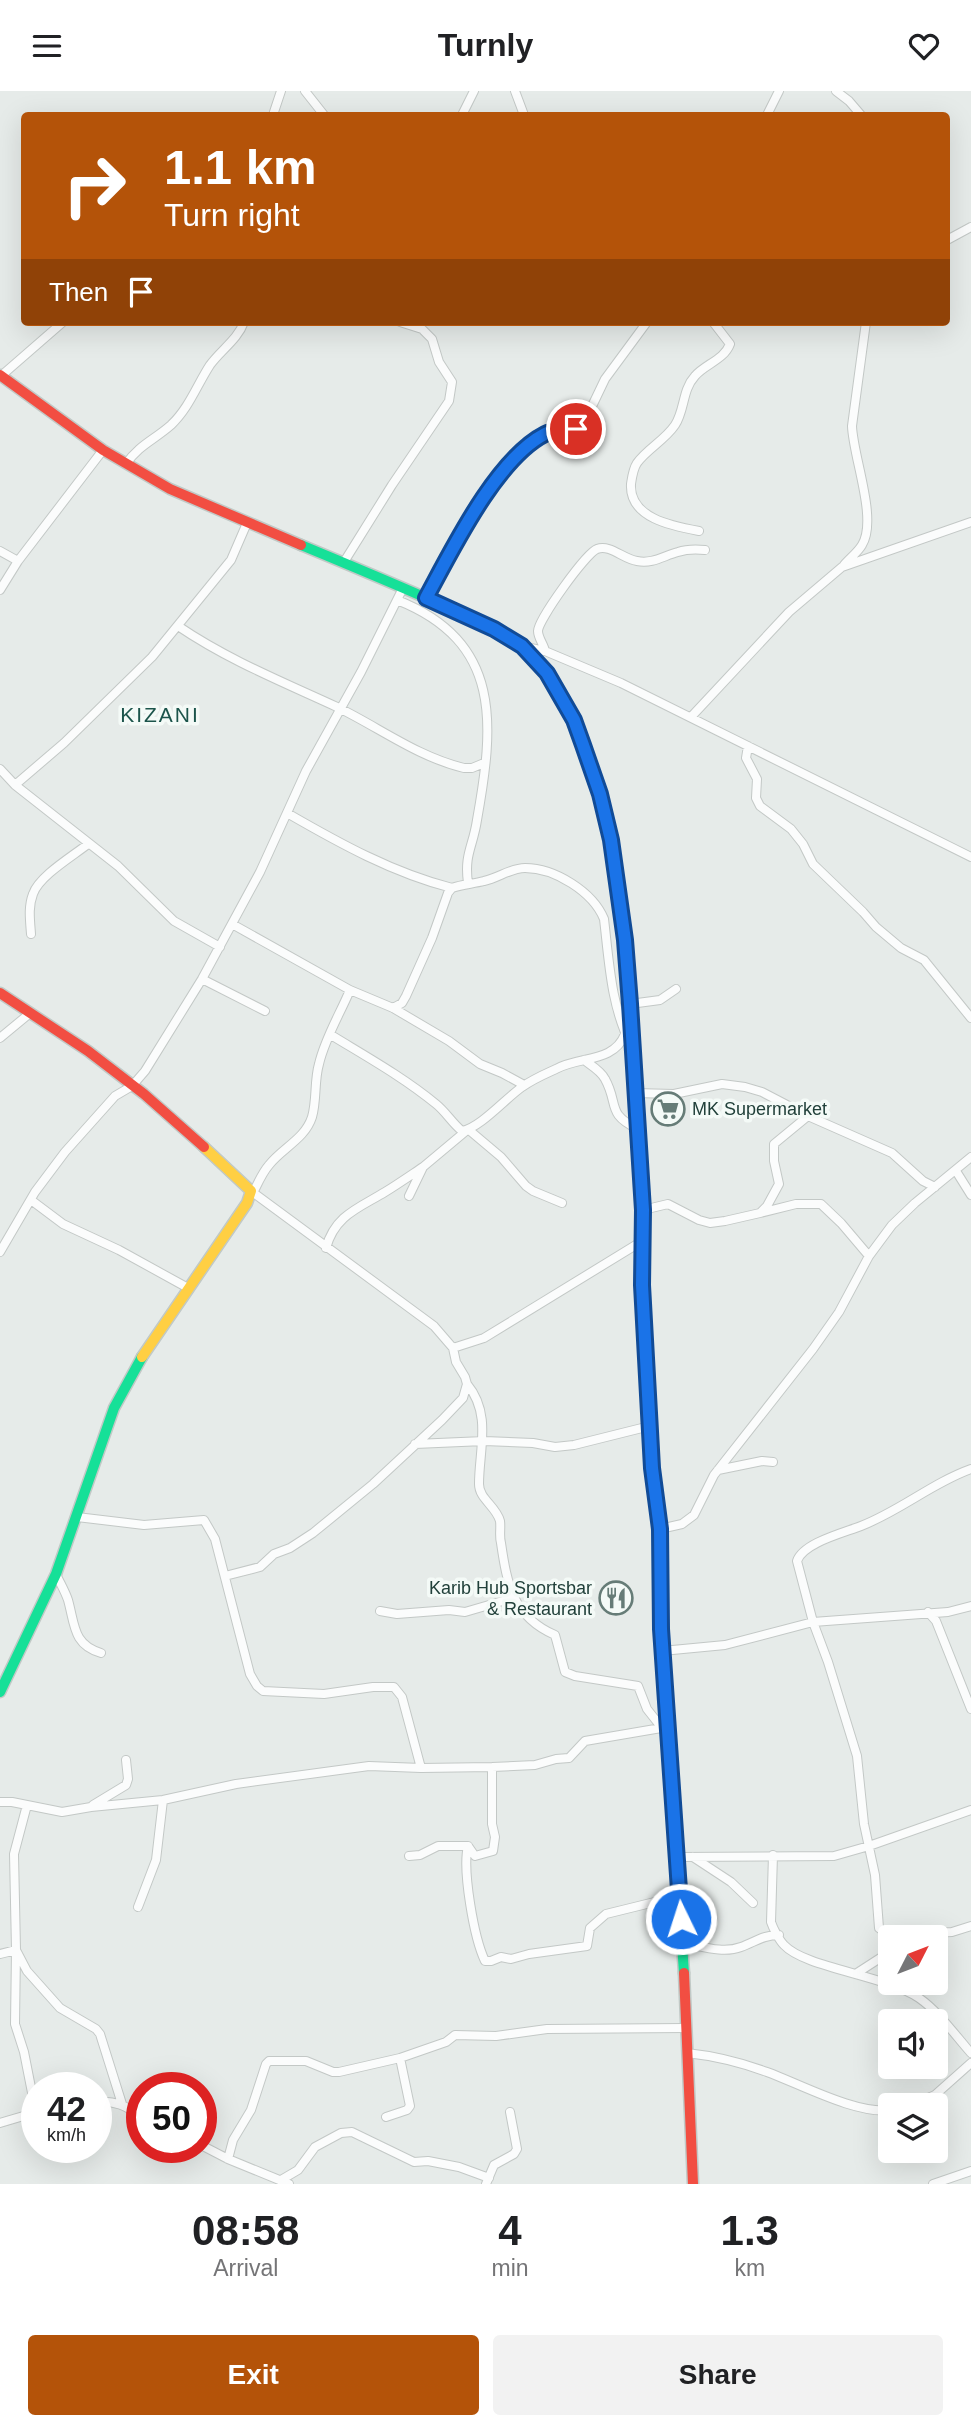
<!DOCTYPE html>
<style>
:root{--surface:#fff;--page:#f2f2f2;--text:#202124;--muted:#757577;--accent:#b45309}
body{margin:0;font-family:Arial,sans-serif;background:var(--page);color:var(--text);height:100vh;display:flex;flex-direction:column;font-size:26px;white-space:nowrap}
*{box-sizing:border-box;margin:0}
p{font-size:23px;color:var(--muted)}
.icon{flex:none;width:38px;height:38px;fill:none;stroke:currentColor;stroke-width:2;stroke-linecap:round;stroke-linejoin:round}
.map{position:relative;height:2093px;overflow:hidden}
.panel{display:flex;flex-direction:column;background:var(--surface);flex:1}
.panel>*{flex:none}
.banner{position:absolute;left:21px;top:21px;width:929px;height:214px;border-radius:7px;box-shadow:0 7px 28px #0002;background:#b45309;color:#fff;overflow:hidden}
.needle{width:46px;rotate:48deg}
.fabs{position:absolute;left:878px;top:1834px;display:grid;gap:14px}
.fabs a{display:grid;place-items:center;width:70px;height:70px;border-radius:7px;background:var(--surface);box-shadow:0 7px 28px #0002;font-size:35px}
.speed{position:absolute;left:21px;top:1981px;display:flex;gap:14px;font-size:35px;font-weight:700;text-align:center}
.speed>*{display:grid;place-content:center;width:91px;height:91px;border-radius:50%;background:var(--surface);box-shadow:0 7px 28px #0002;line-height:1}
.speed small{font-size:18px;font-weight:400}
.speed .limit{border:10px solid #d22;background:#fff;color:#111}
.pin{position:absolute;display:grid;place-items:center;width:60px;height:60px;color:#fff;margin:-30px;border:4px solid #fff;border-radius:50%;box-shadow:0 2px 7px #0007}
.me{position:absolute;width:77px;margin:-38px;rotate:356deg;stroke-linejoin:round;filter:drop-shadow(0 0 5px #0008)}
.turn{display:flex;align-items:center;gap:24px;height:147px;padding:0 28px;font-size:32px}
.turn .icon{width:91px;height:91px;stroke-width:2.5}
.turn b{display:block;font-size:49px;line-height:60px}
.then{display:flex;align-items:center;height:66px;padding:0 28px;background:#0003;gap:14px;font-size:26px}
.eta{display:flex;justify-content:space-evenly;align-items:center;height:119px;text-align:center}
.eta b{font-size:42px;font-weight:800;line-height:49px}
.action{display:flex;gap:14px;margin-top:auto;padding:14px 28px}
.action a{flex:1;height:80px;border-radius:7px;background:var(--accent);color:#fff;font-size:28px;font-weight:800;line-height:80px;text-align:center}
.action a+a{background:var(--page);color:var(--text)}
header{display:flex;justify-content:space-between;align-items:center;height:91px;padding:0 28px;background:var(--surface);font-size:32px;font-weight:800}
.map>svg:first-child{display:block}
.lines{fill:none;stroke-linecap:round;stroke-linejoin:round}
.street-casing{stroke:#c3c8c6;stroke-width:10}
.fast-casing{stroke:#c1c9c6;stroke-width:13}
.slow-casing{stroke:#c1c9c6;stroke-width:13}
.jam-casing{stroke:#c1c9c6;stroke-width:13}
.street{stroke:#fbfcfc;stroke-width:8}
.fast{stroke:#16e098;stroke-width:10}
.slow{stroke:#ffcf43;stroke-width:10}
.jam{stroke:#f24e42;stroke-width:10}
.route-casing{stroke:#114b97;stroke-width:18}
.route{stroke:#1a73e8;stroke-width:12}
.labels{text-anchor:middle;stroke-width:7;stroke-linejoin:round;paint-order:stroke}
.poi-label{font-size:18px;fill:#21403a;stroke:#f4faf7;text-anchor:start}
.quarter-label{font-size:21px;letter-spacing:2px;fill:#1c544b;stroke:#f4faf7}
</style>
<header><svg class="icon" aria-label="menu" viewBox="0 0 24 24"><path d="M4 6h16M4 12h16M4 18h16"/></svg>Turnly<svg class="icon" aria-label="heart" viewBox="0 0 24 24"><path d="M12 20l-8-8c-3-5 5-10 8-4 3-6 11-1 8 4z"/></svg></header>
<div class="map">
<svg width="971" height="2093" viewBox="0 0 971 2093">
<rect width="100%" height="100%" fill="#e6ebe9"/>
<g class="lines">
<defs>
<path id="street" d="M305,0L324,24
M515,0L524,24
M836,0L849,10L861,24
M273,24L281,0
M462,24L474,0
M767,24L779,0
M947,149L971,136
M1,285L63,231
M126,373C139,354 154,349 171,334C189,317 197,294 210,274C221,259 238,248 244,231
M699,440C672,435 629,427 631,393C632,386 633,378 637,372C647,358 665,349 675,334C685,319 682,299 695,285C705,273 724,269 730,253L713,231
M0,460L18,470
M344,471L392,394L449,310L452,291L439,271L432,248L422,238L400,231
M844,474C849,468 858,461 862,454C878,428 853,366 852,335L866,231
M0,499L18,470L103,359
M426,507L461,444L502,382L531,352L543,344L552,340L569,341L583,334L605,288L647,231
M397,509C503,551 494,634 477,729C473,756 464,763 468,792
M178,535C228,569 283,591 337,616C380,637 418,666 464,677H472L484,672
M521,555L545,560L621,592L971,766
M545,560C544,554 538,547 538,540C538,529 586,462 597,458C610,453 623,468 637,470C653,473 663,465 678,461C687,458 695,458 705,459
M691,626L789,521L842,476L971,431
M748,655L746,667L757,688L756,707L760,715L791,738L803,753L813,773L863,821L876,836L901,857L924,869L971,927
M0,678L15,694L118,775L174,830L220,856
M15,694L64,652L152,566L231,469L247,432
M287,722C339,752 393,782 452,797
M232,833L350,899L393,917L449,950L480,973L502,982L524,994
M31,843C30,829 28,816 33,803C39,785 73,765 88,753
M202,888L265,920
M630,913L660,909L676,898
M393,917L402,912L406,905L432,847L448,802L452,797C463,793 473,793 484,790C498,787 511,777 525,777C555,777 593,801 604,828C609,870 611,916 631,954
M331,944C367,966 403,986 436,1013C446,1021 452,1032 462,1040C480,1037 506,1007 522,996C533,988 545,983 556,978C579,965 614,972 625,943
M0,947L29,923
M584,969C592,975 601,980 605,988C619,1013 606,1023 638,1038
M635,1002L674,1003L722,993L745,996L762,1001L808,1025L892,1062L923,1090L935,1096
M469,1039L501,1066L526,1095L533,1100L562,1112
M956,1080L971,1104
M253,1102C258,1092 262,1082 269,1074C282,1057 305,1048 312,1026C317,1009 314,990 319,973C325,947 340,923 350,899
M409,1105L423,1076L466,1040
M31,1109L63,1133L119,1159L188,1197
M643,1119L668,1113L699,1129L710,1132L725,1130L760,1122L767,1115L779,1093L774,1070V1053L808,1025
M760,1122L796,1113H821L841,1132L869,1165
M326,1157C335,1124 359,1117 385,1101C398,1093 411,1084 423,1076
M0,1161L35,1101L65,1061L115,1005L132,995L145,980L202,888L260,781L306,680L361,581L403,497
M453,1257L484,1247L644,1149
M467,1293C492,1323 479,1359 479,1393C479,1408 496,1415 500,1430C501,1437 499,1445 501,1452C507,1493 513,1526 555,1544L565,1581L575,1585L638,1595L647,1618L662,1637
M415,1353L484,1350L533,1352L555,1356L574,1354L650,1335
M718,1379L762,1370L773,1371
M77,1426L144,1434L204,1429L215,1448L250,1583L257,1595L263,1600L324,1603L373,1596H394L402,1606L421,1677
M660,1438L682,1433L694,1424L714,1384L813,1258L839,1221L869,1165L892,1134L915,1112L971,1066
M56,1483C60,1492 65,1500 68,1509C75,1534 73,1554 101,1562
M225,1485L260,1476L274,1463L290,1457L313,1442L373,1393L442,1329L463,1307L467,1293L465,1286L456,1271L453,1257L434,1235L251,1100
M380,1520L397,1523L449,1519L465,1521L513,1507
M928,1521L936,1530L971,1618
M662,1560L725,1554L813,1531L948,1521L971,1515
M0,1711H12L62,1721L91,1716L163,1709L236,1693L369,1675L421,1677L492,1676L535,1674L556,1668L569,1667L585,1650L667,1636
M27,1714L14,1763L16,1859L27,1880L60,1917L96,1938L100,1943L122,2013
M93,1714L126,1694L128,1688L126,1669
M468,1755C462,1779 474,1847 485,1870H491L501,1866L511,1868L529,1863L587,1855L590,1837L606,1823L679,1805
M773,1764L771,1831C773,1837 779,1849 784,1854C805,1877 885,1884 919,1907C939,1921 955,1944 971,1962
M409,1765L420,1764L438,1755H468L475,1765L493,1760L495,1746L492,1733V1676
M678,1766L834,1765L869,1755L971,1719
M693,1766L731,1791L753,1812
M138,1816L156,1769L163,1709
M891,1846L879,1837L875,1784L864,1733L857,1665L828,1571L813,1531L797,1470C803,1452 843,1442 861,1435C900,1420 932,1392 971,1378
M913,1846L918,1843L952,1841L971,1835
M683,1852C701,1855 723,1863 741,1856C755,1851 763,1844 779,1844
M0,1863L16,1859L15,1933L24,1961L36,2022
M857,1882L891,1860
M687,1962C715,1965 740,1971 767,1981C800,1993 857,2024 891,2019
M96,2011C115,2009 126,2015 142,2026
M911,2014L935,2004L971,1972
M386,2026L407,2019L410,2015L400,1967
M0,2032L37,2021
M201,2054L228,2068L289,2093
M228,2068L233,2049L251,2019L266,1973L269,1970H306L333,1981H339L400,1967L446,1951L455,1944L496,1945L547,1938L686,1937
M281,2089L298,2079L315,2056L341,2042L352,2041L414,2071L428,2070L459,2076L489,2087
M486,2093L494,2074L514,2063L517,2058L510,2021
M933,2093L971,2080"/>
<path id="fast" d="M301,454C342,471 383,488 424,506C456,520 491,533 519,554C572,592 604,702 613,764
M642,1162V1194L652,1377L660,1438V1528L684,1882
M0,1601L56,1483L114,1317L142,1266"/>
<path id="slow" d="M613,764L625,849L643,1119L642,1162
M142,1266L247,1112L251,1100L204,1056"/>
<path id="jam" d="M0,284L103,359L170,398L301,454
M0,902L88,960L144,1003L204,1056
M684,1882L693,2093"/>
</defs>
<use href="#street" class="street-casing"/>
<use href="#fast" class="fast-casing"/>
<use href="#slow" class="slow-casing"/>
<use href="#jam" class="jam-casing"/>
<use href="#street" class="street"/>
<use href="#fast" class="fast"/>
<use href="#slow" class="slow"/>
<use href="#jam" class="jam"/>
</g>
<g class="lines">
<defs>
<path id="route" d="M576,338C566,342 555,338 545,343C496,368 452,459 426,507L494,538L522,555L547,582L574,629L583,654L600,703L611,749L625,849L630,913L643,1119L642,1194L652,1377L660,1438L661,1538L681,1828"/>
</defs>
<use href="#route" class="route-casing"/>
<use href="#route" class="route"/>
</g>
<defs>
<symbol id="supermarket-ring" viewBox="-11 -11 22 22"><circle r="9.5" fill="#f4faf7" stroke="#667c77" stroke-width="1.5"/><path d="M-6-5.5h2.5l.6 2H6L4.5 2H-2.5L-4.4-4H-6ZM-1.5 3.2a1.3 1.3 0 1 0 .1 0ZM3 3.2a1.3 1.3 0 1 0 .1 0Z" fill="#667c77"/></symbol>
<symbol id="restaurant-ring" viewBox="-11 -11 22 22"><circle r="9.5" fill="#f4faf7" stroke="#667c77" stroke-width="1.5"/><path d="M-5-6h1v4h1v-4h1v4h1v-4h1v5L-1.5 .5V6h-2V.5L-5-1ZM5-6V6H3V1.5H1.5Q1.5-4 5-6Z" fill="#667c77"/></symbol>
</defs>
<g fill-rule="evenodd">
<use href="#supermarket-ring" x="649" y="999" width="38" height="38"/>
<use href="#restaurant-ring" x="597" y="1488" width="38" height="38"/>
</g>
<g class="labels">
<g class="poi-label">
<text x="692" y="1024">MK Supermarket</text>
<text x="592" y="1503" text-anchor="end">Karib Hub Sportsbar<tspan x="592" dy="21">&amp; Restaurant</tspan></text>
</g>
<g class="quarter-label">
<text x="160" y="631">KIZANI</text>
</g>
</g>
</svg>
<div class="fabs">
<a><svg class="needle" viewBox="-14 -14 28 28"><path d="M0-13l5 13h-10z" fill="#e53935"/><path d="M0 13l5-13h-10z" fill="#757577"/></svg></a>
<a><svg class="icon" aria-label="sound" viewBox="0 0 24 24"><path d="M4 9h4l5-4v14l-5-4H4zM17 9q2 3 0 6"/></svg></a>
<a><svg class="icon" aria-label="layers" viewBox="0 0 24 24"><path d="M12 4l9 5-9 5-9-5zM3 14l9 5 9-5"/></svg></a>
</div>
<div class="speed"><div>42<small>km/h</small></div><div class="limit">50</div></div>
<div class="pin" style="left:576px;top:338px;background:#d93025"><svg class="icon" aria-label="arrive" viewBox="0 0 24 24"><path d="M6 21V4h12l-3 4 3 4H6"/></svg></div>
<svg class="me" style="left:681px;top:1828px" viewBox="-20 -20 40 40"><circle r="17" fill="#1a73e8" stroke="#fff" stroke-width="3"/><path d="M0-11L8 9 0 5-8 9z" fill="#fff"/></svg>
<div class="banner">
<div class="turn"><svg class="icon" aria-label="right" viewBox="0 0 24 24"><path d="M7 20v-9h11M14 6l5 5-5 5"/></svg><div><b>1.1 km</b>Turn right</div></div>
<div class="then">Then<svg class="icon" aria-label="arrive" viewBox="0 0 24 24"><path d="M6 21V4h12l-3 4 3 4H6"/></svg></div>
</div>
</div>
<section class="panel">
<div class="eta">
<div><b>08:58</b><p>Arrival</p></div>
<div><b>4</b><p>min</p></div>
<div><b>1.3</b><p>km</p></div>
</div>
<div class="action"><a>Exit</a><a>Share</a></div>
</section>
